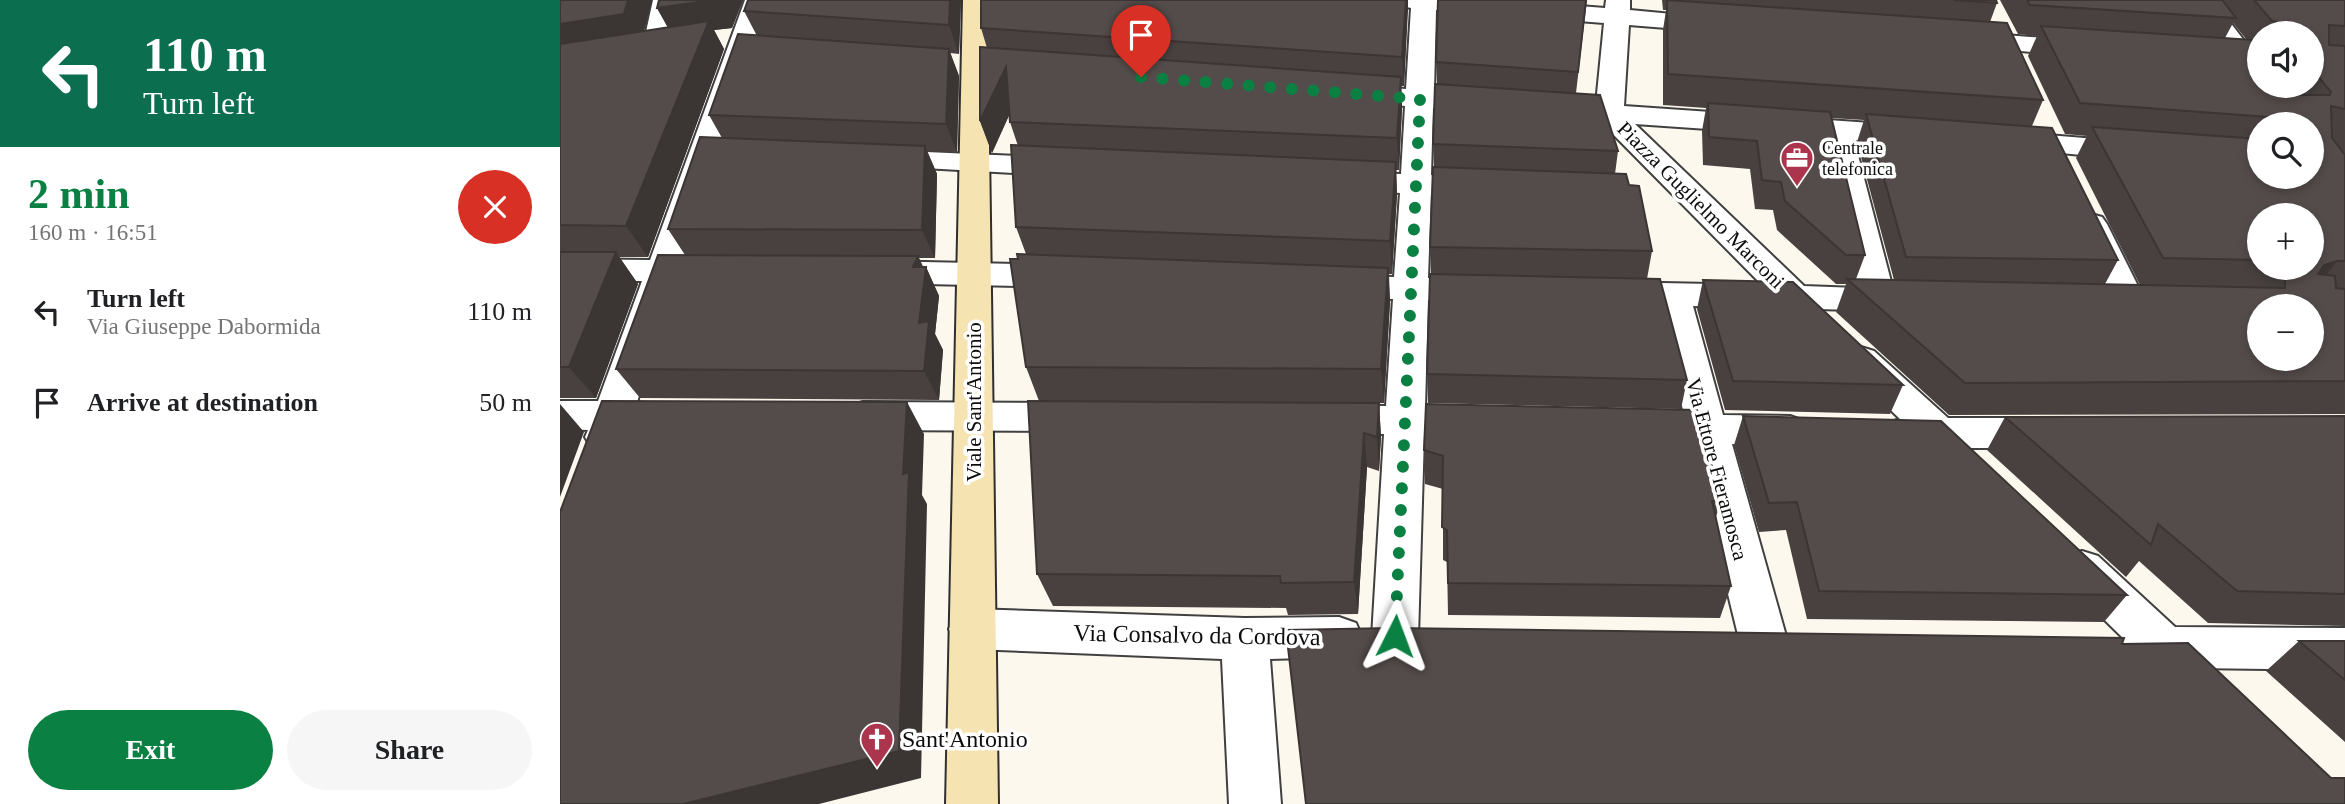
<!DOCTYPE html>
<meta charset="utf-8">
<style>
:root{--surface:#fff;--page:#f6f6f6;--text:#202124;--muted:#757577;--accent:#0b8043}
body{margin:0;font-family:"Times New Roman",serif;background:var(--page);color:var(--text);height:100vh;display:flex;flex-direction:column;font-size:26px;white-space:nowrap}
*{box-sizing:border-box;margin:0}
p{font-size:23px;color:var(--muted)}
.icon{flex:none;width:38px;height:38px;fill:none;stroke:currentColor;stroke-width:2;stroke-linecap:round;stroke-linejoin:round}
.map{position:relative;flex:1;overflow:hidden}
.sheet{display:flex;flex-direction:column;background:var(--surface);width:560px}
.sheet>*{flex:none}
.banner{background:#0b6e4f;color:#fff;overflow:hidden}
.fabs{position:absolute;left:1687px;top:21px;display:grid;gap:14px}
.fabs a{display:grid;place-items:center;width:77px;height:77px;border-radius:50%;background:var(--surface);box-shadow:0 4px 10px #0003;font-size:35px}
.pin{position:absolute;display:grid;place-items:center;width:60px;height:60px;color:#fff;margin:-72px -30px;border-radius:50% 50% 50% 0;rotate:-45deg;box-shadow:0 0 7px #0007}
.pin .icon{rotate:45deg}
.me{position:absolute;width:77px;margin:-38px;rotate:3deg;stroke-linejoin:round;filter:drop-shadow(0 0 5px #0008)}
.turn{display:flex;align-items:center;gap:24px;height:147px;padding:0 28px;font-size:32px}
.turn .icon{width:91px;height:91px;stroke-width:2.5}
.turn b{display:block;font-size:49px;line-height:60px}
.round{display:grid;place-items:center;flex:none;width:74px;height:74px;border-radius:37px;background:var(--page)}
.summary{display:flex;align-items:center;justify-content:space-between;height:119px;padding:0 28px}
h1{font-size:42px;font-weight:700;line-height:52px;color:var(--accent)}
.action{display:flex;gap:14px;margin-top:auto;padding:14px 28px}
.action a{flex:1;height:80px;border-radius:42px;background:var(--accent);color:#fff;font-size:28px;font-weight:700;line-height:80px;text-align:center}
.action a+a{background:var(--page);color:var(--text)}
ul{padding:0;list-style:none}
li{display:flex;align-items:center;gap:21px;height:91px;padding:0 28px}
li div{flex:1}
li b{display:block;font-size:26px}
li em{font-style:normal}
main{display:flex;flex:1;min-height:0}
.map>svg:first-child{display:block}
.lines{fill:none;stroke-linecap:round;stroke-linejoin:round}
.street-casing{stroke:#404040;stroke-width:4}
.secondary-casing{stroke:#2f2f2f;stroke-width:4}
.street{fill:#fff;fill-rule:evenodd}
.secondary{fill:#f5e3b1;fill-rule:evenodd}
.wall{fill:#484140;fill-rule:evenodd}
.shaded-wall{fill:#3b3534}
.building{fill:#544c4a;stroke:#3b3534;stroke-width:2;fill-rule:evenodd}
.route{stroke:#0b8043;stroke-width:12;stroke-dasharray:0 21.6}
.labels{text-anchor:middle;stroke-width:7;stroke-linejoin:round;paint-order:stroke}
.far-poi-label{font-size:18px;fill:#0d0d0d;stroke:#fff;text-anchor:start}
.street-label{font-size:21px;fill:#0d0d0d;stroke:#fff}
.near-street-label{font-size:24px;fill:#0d0d0d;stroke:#fff}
.near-poi-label{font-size:24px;fill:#0d0d0d;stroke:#fff;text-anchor:start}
</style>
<main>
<section class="sheet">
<div class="banner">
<div class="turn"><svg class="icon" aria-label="left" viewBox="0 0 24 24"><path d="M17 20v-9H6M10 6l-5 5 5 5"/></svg><div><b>110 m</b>Turn left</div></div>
</div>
<div class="summary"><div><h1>2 min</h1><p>160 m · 16:51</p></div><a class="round" style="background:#d93025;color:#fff"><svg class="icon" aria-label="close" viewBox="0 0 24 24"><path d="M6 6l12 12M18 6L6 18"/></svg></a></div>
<ul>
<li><svg class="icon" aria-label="left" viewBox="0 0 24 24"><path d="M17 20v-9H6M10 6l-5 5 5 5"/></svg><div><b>Turn left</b><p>Via Giuseppe Dabormida</p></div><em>110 m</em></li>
<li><svg class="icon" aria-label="arrive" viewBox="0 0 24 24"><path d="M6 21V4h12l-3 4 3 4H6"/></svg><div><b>Arrive at destination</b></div><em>50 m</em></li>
</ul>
<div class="action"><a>Exit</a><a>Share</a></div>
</section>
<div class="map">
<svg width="1785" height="804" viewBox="0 0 1785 804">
<rect width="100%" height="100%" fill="#fdf8ee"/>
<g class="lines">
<defs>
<path id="street" d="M93,0H117L108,50L104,56L95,58L86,56L82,50Z
M185,0H209L123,260L157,263L162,271L157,279L145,282H116L77,402L103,406L108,416L103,426L89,430H67L59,447L45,452L31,447L25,437L28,430L0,429V401H38L82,281H0V259L90,260Z
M834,0H941L1045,8L1046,0H1070V10L1165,19L1169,24L1165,29L1156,32L1069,25L1064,106L1354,126L1364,129L1369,135L1364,141L1354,144L1294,140L1333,289L1346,292L1351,300L1346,308L1334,311L1256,309L1242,315L1226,309L1133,306L1163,415L1230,416L1244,421L1250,431L1244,441L1230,446L1172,444L1228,643L1221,658L1204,664L1187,658L1180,643L1131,443H1090L1076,438L1070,428L1076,418L1090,413L1124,414L1097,305L1052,304L1040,301L1035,293L1040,285L1052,282L1202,285L1041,122L985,116L981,110L985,104L995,102L1036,104L1044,23L876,10L874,91L935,98L939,104L935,110L925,112L873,108L871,175L935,180L939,187L935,194L924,196L871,194L868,278L922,280L934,283L939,291L934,299L922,302L868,300L865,407L918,408L932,412L938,422L932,432L918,436L864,435L858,637L852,651L835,657L818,651L812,637L824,434L769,433L755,429L749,419L755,409L769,405L826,406L833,299L779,297L767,294L762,286L767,278L779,275L834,277L840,193L774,188L770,181L774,174L785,172L841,174L845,106L780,99L776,93L780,87L790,85L846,89L851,8L837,5ZM1075,124L1264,137L1298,288L1244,286Z
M1628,0H1653L1699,60L1700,86L1689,84Z
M1405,32L1526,41L1535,43L1539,49L1535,55L1526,57L1396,45L1392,40L1396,35Z
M1449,132L1574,142L1584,145L1589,151L1584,157L1574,160L1439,147L1434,141L1439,135Z
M320,150L505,158L516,161L520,167L516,173L505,176L309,165L305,159L309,153Z
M1531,214L1542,217L1547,224L1587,304L1581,312L1569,315L1557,312L1551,304L1515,224L1520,217Z
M317,261L505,265L517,268L522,276L517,284L505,287L317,283L305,280L300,272L305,264Z
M1301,347L1314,351L1388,418H1489L1503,423L1509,433L1503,443L1489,448H1403L1401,452L1387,456L1369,448H1342L1328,443L1322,433L1328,423L1340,419L1288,369L1282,360L1288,351Z
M303,402L519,403L533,407L539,417L533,427L519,431L303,430L289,426L284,416L289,406Z
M1522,551L1538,556L1615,627L1785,628V670L1631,668L1613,676C1596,670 1581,668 1564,662L1557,647L1562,637L1506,582L1500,569L1506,556Z
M412,609L685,618L779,617L796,623L802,637L796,651L779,657L710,659L721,804H669L662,659L412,649L396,643L389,629L396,615Z"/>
<path id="secondary" d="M403,0H427L438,804H386Z"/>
</defs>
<use href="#street" class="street-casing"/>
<use href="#secondary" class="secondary-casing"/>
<use href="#street" class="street"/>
<use href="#secondary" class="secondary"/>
</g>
<path class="wall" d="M0,0H92L84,31L108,27L97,8L99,0H183L172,28L154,30L164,49L88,257H59L78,284L36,398H0Z
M401,0L399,54L390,53L399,76L397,152L367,151L377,174L375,258H359L363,267H366L379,296L375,334L383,350L379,400L80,398L56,369L125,255L108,229L162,138L149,115L197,36L184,11Z
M421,0H848L844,86H841L842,108L839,170H836L837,195L832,274H829L830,302L824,403H819L821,437L819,471L807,467L798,614L728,615L726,608L493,606L477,574L479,401L466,367L458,259L466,254L456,227L458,146L450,122L449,115L432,153L420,121L427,48L421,28Z
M1027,0L1016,93L1058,151L1055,174L1092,251L1087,279L1127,380L1121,409L868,403L867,374L871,274L870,247L874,167L873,144L877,84L876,62Z
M1102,0H1436L1437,3L1430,22L1483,100L1472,126L1558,260L1545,284L1580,285L1516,158L1527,136L1505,134L1468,56L1477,36L1458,34L1440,0H1785V414L1389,415L1276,312L1286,284H1276L1217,230L1213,210L1195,209L1190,169L1143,165L1142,131L1146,108L1103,105V30L1106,10H1103ZM1673,23L1686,39L1665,38ZM1699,33H1752V86H1699ZM1271,118L1304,120L1297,142L1334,280L1296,279L1305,255ZM1699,124H1752L1699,177ZM1699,215L1752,268H1699Z
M1143,280L1343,385L1330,414L1165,410L1137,309Z
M1183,416L1567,595L1544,622L1247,619L1226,530L1199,532L1174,445Z
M1785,416V626L1648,623L1579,561L1566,577L1427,450L1445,417Z
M864,450L1161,500L1156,517L1171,586L1160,618L888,615L887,562L883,560V489L865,484Z
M1739,641H1785V742L1706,671Z"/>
<path class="shaded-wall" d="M68,0H92L81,43L0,56V24Z
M153,0H183L172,28L154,30L164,49L88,257L66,226L113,37L97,8Z
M390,0H401L399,54L389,25Z
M846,0H848V10L844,86L842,57Z
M389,49L399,76L397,152L386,124Z
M446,67L457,98L432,153L420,121Z
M841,77L842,108L839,170L837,138Z
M365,146L377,174L375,258L362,230Z
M836,162L837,195L832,274L830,241Z
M56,252L78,284L36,398L9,367Z
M358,256L365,271L366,267L379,296L375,334L383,350L379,400L364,371L353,267Z
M1777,261L1752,293L1739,298L1764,265Z
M828,268L830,302L824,403L821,369Z
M347,402L364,434L362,495L367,504L361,778L259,804H123L343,474Z
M819,403L821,437L819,471L817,437Z
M0,404L24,432L0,497Z
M804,433L807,467L798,614L794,582Z"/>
<path class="building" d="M0,0H68L64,14L0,24Z
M99,0H153L97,8Z
M188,0H390L389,25L184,11Z
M421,0H846L842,57L421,28Z
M878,0H1026L1018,72L876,62Z
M1107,0L1447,23L1483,100L1108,74Z
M1394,0H1436L1437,3Z
M1467,0H1662L1676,18L1470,5Z
M1694,0H1785V26L1769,25V45L1785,46V109L1771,106L1772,138L1785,155V261H1777L1764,265L1758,274L1775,276L1776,288L1785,289V381L1405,383L1287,279L1725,288V276L1743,274L1739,268H1752V215H1699V260L1603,258L1532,127L1699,139V177H1752V124H1721V118L1520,103L1481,26L1693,40L1699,48V86H1730L1738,95H1770L1771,92L1752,69V33H1719L1718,22L1712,21ZM1699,306H1752V359H1699Z
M149,21L66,226L0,225V44Z
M178,34L389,49L386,124L149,115Z
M420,47L841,77L837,138L450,122L446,67L420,121Z
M875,84L1040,95L1058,151L873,144Z
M1148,103L1270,112L1305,255H1286L1225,201L1221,182L1202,180L1197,141L1149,137Z
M1306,114L1492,128L1558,260L1346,257Z
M140,137L365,146L362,230L108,229Z
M451,145L836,162L830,241L456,227Z
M873,167L1066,174L1069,185L1079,186L1092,251L870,247Z
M0,252H56L9,367H0Z
M457,254L828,268L821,369L466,367L450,259H458Z
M98,255L358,256L353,267H366L359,323L369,321L364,371L56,369Z
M870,274L1100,279L1127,380L867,374Z
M1143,280L1233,282L1343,385L1173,381Z
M42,401L347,402L343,474L349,472L339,751L123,804H0V512Z
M468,401L819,403L817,437L804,433L794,582L721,583L720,576L477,574Z
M866,404L1137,410L1161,500L1152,501L1171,586L888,583L887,530L882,527L883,456L864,450Z
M1183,416L1381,421L1567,595L1259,591L1237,502L1209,503Z
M1785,416V594L1677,591L1598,524L1591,545L1445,417Z
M833,628L1564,638L1562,644L1628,643L1771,778H1785V804H746L726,630Z
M1739,641H1785V680Z"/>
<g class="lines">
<path class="route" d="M581,77L860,99L835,636"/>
</g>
<defs>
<symbol id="office-pin" viewBox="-11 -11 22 30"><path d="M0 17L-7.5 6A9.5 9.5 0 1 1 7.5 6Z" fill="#ac354e" stroke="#fff"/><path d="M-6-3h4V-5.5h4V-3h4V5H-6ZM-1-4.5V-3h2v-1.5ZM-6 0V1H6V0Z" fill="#fff"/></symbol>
<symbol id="church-pin" viewBox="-11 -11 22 30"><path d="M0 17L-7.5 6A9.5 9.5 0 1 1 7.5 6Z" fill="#ac354e" stroke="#fff"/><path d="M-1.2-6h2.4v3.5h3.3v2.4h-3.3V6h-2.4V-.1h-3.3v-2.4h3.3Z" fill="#fff"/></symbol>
</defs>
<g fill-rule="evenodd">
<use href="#office-pin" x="1218" y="139" width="38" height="52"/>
<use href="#church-pin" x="298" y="720" width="38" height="52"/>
</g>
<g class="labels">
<g class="far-poi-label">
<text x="1262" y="154">Centrale<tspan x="1262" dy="21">telefonica</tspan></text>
</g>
<g class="street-label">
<text transform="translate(1141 205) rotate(45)" y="7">Piazza Guglielmo Marconi</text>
<text transform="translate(414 402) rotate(-90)" y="7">Viale Sant'Antonio</text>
<text transform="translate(1157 469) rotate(75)" y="7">Via Ettore Fieramosca</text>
</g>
<g class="near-street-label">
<text transform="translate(637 635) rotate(1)" y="8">Via Consalvo da Cordova</text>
</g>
<g class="near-poi-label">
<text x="342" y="747">Sant'Antonio</text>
</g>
</g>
</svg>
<div class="fabs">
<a><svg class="icon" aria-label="sound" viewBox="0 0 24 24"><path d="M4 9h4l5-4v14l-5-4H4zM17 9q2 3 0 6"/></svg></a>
<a><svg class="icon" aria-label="search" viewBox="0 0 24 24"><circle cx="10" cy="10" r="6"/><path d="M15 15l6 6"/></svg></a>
<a>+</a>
<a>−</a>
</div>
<div class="pin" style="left:581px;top:77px;background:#d93025"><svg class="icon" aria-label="arrive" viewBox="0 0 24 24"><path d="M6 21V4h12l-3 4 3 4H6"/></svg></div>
<svg class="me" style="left:835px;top:636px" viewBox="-20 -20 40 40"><path d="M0-17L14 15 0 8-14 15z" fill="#0b8043" stroke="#fff" stroke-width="4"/></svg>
</div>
</main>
